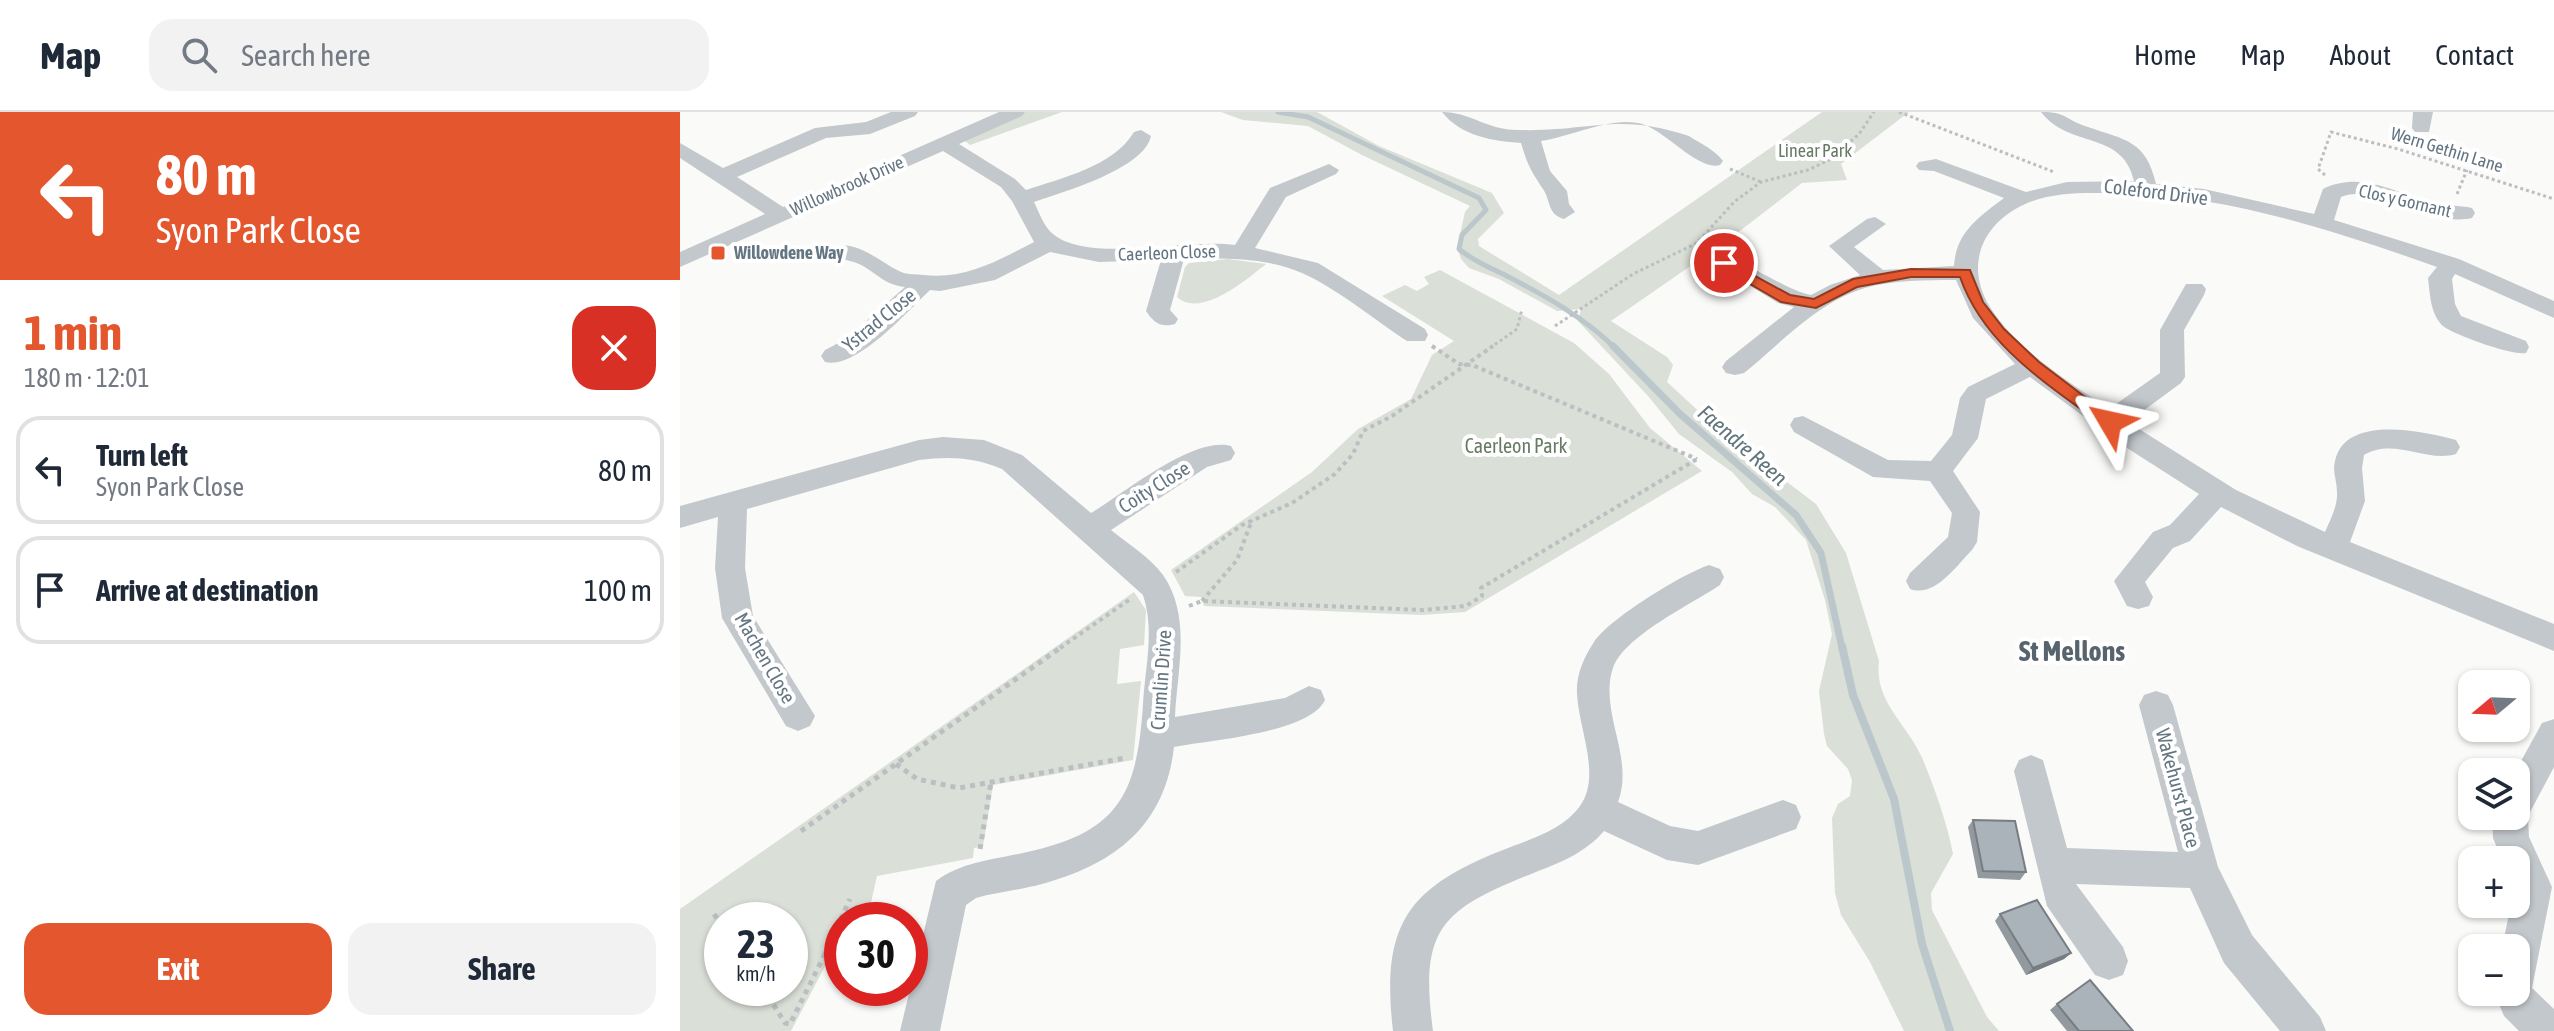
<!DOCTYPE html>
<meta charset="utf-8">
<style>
:root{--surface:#fff;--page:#f2f2f3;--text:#1f2937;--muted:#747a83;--line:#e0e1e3;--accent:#e4572e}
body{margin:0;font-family:"Asap Condensed",sans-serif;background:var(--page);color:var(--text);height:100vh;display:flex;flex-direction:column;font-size:30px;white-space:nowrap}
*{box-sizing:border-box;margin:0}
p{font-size:26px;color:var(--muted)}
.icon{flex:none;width:44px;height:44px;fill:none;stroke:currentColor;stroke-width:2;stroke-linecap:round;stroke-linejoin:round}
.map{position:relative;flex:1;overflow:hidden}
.drawer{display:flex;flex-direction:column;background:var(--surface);width:680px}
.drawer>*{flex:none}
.top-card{background:#e4572e;color:#fff;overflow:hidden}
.needle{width:52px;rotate:251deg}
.controls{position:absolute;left:1778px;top:558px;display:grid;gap:16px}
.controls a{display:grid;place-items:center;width:72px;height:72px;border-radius:16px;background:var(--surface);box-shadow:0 2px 6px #0004;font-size:40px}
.speed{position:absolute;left:24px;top:790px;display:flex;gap:16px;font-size:40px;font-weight:700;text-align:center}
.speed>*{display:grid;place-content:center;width:104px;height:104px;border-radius:50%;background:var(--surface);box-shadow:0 2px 6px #0004;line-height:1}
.speed small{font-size:20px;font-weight:400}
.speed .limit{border:12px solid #d22;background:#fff;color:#111}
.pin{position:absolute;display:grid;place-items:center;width:68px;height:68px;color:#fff;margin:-34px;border:4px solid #fff;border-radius:50%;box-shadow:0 2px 8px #0007}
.me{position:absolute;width:88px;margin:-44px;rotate:306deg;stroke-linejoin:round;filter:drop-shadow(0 0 6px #0008)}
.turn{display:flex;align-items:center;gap:28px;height:168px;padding:0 24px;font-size:36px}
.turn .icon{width:104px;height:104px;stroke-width:2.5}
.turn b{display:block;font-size:56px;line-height:68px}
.round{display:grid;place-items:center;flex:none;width:84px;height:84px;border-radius:24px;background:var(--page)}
.summary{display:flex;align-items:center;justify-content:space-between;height:136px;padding:0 24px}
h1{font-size:48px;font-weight:700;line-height:60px;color:var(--accent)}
.primary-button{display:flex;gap:16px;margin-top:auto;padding:16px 24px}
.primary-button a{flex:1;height:92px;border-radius:24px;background:var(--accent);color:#fff;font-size:32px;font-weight:700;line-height:92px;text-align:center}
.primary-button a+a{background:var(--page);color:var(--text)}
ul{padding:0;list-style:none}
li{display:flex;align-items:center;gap:24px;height:108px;margin:0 16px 12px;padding:0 8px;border:4px solid var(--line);border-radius:24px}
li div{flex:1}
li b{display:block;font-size:30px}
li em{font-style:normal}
header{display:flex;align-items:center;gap:48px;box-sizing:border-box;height:112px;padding:0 40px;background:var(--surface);border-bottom:2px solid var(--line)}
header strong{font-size:38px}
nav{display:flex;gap:44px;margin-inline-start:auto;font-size:28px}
.search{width:560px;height:72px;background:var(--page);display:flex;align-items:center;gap:20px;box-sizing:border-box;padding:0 28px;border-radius:24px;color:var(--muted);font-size:30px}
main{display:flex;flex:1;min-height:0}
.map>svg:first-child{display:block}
.green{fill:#dadfd7;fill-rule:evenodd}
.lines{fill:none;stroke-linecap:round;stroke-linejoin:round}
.stream-far2{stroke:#bbc7cb;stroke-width:5}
.stream-far1{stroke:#bbc7cb;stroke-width:7}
.stream{stroke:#bbc7cb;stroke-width:8}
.path-far2{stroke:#bbbfc2;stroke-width:3;stroke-dasharray:3 3;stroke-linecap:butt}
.path-far1{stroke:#bbbfc2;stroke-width:4;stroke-dasharray:4 4;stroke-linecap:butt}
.path{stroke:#bbbfc2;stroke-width:5;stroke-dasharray:5 5;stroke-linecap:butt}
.minor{fill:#c3c8cc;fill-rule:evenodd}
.wall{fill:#929a9f}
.shaded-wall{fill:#777d82}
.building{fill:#aab3b9;stroke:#777d82;stroke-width:2}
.route{fill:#e4572e;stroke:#94391e;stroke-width:2}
.poi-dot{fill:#e4572e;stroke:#fff;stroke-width:3}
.labels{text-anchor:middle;stroke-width:8;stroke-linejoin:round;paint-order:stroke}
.far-street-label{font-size:18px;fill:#657683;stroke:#fff}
.far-park-label{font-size:18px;fill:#687a64;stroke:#fff}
.far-poi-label{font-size:18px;font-weight:bold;fill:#657683;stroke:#fff;text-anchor:start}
.street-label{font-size:20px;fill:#657683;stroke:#fff}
.park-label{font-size:20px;fill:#687a64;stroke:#fff}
.water-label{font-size:22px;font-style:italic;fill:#60757c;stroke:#fff}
.district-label{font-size:28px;font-weight:bold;fill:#57646e;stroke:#fff}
</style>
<header>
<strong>Map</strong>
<div class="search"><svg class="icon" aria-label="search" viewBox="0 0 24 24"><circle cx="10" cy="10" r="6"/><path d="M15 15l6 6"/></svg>Search here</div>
<nav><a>Home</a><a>Map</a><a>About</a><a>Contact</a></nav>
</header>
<main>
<section class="drawer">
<div class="top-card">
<div class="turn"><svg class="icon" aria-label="left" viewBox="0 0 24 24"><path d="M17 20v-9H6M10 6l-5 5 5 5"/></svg><div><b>80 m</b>Syon Park Close</div></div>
</div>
<div class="summary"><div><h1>1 min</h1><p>180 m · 12:01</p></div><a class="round" style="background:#d93025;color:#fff"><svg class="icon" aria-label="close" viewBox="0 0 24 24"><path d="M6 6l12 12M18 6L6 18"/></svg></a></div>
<ul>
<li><svg class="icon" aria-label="left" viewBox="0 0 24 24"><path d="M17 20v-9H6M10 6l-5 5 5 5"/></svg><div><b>Turn left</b><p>Syon Park Close</p></div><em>80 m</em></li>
<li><svg class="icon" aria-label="arrive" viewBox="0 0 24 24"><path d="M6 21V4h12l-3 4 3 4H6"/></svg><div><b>Arrive at destination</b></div><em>100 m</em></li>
</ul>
<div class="primary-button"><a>Exit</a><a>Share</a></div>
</section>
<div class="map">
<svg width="1874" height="919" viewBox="0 0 1874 919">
<rect width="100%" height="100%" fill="#fafaf8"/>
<path class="green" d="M345,0H382L290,33L285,29Z
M541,0H637L699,34L812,81L824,101L798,127L799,134L879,183L1142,0H1229L1161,52L1167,68L1122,71L1048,128L931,209L987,245L993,253L987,270L1026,306L1077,338L1103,367L1136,392L1166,441L1199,549C1194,591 1228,612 1243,648C1255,677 1267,711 1273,742L1251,781L1252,798L1307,905L1319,919H1224L1190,850L1161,803L1155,781L1152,706L1158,692L1170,684L1172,668L1168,657L1147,634L1144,622L1139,579L1152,522L1145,488L1126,428L1095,395L1072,382L1052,360L999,322L968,284L898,209L901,197L877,199L819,167L789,156L781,147L777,135L785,100L790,94L682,43L628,14L563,8Z
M548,147L586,152C567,167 521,207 497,185L505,155L509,151Z
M760,158L894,231L929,262L970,316L1022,359L785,500L742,503L524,494L521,485L505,484L491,458L632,360L678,317L731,287L752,243L774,229L702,184L725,173L737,179L749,172L744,165Z
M454,480L466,498L464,533L440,537L437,572L461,569L453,648L313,673L303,734L294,736L293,746L197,764L187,808H162V835L154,837L111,919H0V797ZM110,808V876H42V808Z"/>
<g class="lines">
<path class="stream-far2" d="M598,0L628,5L799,86L806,98L782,123L779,137C793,149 807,154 823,162C862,182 904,205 935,236"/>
<path class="stream-far1" d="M933,234L999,301L1116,403L1141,441L1162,536"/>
<path class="stream" d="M1162,534L1173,583L1214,687L1242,832L1270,919"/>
<path class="path-far2" d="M1219,0L1374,60
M1050,57L1081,70
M1645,63L1638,57L1651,20L1718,37L1874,87
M1777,82L1787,58
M875,214L953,162L1017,131L1054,90L1081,70L1128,58L1149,48L1179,22L1194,0
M752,234L755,236
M810,236L837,217L842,197"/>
<path class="path-far1" d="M752,234L779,252L792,253L1017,347
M496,460L562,413L612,391L655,362L673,342L683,319L712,304L813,234
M522,489L557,448L572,408
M509,494L522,489L743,498L786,494L802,484L801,476L1017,347
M380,536L449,488"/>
<path class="path" d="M216,652L237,667L279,676L445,646
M121,719L383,534
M300,737L311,670
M34,802L42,814
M144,844L170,787
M83,876L105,911L110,912L144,844L162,840"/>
<path class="minor" d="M211,0H238L235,4L190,22L146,26L57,65L103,95L319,0H345L342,4L279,32L335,67L346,78C382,66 434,54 454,20L461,18L471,24C464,57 383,80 354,90C359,100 364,115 373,122C409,152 508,126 555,133L590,76L649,52L659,58L656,62L606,85L575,136L638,151L745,217L748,223L745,229H727C695,208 656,176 622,161C586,145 542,146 504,147L490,198L498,207L495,212C481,216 474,211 466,199L481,148L419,150L370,140L315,168L260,179L250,178C228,199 176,258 145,250L141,244L145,238L166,227L225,175C204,173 196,160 179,152C168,147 156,148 149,139L152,134C178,128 198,149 219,159C226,163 236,162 244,163C285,168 319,148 354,130L332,89L321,75L263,39L0,155V140L85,102L0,46V31L43,56L135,16L186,10Z
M762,0C791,0 806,18 838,18C912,20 934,0 1009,24C1021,32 1034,37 1043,49L1040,53C1019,59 987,21 965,13C934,2 892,25 861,29L870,59L887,79L889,92L895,100L884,107C867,102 871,89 863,77C850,57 848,54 841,31C812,29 781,24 762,0Z
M1361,0C1388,0 1385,8 1408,15C1445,28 1466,28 1476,72L1524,77L1634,102L1643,77C1683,58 1715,82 1754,91C1766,94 1779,93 1792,96L1795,101L1792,106C1748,116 1693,70 1661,85L1654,108L1779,147L1874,189V206L1775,162L1772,167L1775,192L1781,204L1846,229L1849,235L1846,241C1833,244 1774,223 1763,214C1750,202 1750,181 1748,166L1757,155C1661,121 1551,84 1449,82C1416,81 1372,78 1341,94C1301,114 1285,155 1310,195C1337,238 1388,269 1429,297L1480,261V218L1506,172H1522L1526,177L1524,183L1504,218L1505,265L1501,271L1448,310L1556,378L1645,420C1650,408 1658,394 1657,380C1657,369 1652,359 1655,349C1665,302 1743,319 1776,328L1780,335L1776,342C1746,351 1714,325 1684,343L1682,356L1685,389L1670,430L1874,512V539L1617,434L1541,395L1510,429L1493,436L1465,470L1473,485L1469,494L1458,497L1447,494L1434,469L1473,420L1490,413L1519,382L1444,334L1350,265L1306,287L1298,326L1273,359L1300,400L1297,430L1292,438C1276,454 1255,486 1230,477L1226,469L1230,461L1268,425L1272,401L1250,369L1193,365L1114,320L1110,313L1114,306L1123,304L1208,348L1251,349L1272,323L1280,286L1288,275L1335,252L1293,206L1276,168C1246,168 1212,168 1185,176C1138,190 1101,231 1064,261L1055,263L1046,261L1042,255L1046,249L1114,195L1098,191L1033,151L1036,146C1057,141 1103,178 1131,183L1150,173L1180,163L1149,134L1187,107L1195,105L1206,112L1174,135L1203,158L1274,154C1276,120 1299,105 1324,86L1254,59L1239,58L1236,54L1239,50L1256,47L1346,80L1387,70L1454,69C1443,18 1389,37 1361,0Z
M1733,0H1753L1749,20H1735L1732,16Z
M263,325L304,328L342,343L411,401C443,382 514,323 551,334L555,341L551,348L527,355L431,418C447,431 471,446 483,463C512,505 497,558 495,605L605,586L629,574L641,578L645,588C630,621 530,628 494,635C485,714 435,752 362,772C340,778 317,780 296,786L286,793L260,919H220L256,769C282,750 312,748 343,741C439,721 457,683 463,592C465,555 475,519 463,483L322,357C294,345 269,344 239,348L67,397L65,456L73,504L135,604L130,614L118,619L106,614L42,506L35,456L38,405L0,416V394L239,328Z
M1029,453L1040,457L1044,465L1040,473C1012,492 944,524 933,556C926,575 931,598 935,617C941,642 947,666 938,690L990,714L1018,719L1103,688L1116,693L1121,705L1116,717L1018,753L987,748L924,719C906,740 882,750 856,760C762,797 739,815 753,919H713C700,807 731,773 833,734C857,725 884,716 900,694C922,664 898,615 897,581C896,563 904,545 914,530C929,507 1002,462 1029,453Z
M1476,579L1488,583L1493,593L1538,755L1572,823L1640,905L1646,919H1600L1544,851L1510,776L1396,772L1443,835L1448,849L1443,863L1429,868L1415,863L1367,794L1334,659L1339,648L1351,643L1363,648L1387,736L1498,740L1459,593L1464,583Z
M1874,607V655L1848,704L1849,725L1872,775L1852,876L1874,897V919H1839L1824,904L1814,880H1836V836H1822L1831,792H1836V748H1822L1813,726L1812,704H1836L1835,660L1862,611Z"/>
</g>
<path class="wall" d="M1293,708L1346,760L1340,768L1298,766L1288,715Z
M1320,802L1391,841L1384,847L1346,863L1315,809Z
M1377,892L1453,919H1387L1370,898Z"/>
<path class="shaded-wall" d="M1391,841L1384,847L1346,863L1353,856Z"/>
<path class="building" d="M1293,708L1335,709L1346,760L1303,759Z
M1357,788L1391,841L1353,856L1320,802Z
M1410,868L1453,919H1399L1377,892Z"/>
<path class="route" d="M1044,147L1110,183L1134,187L1173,167L1231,157L1290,158L1303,190L1324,217L1359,250L1438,310L1430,316L1424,314C1369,273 1304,234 1280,165H1231L1177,175L1136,196L1101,190L1039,154L1037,151Z"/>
<rect class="poi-dot" x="30" y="133" width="16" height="16" rx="4"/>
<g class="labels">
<g class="far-street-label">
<text transform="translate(1767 38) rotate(17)" y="6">Wern Gethin Lane</text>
<text transform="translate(167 74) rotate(-24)" y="6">Willowbrook Drive</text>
<text transform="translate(1725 89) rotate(13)" y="6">Clos y Gornant</text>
<text transform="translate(487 141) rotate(-2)" y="6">Caerleon Close</text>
</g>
<g class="far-park-label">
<text x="1135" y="45">Linear Park</text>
</g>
<g class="far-poi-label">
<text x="54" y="147">Willowdene Way</text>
</g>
<g class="street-label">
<text transform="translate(1476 80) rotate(7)" y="7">Coleford Drive</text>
<text transform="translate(199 208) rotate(-39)" y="7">Ystrad Close</text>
<text transform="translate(474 375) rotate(-32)" y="7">Coity Close</text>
<text transform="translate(85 546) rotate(60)" y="7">Machen Close</text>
<text transform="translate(481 568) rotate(-86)" y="7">Crumlin Drive</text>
<text transform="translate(1498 676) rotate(75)" y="7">Wakehurst Place</text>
</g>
<g class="park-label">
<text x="836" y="341">Caerleon Park</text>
</g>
<g class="water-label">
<text transform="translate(1063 333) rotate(41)" y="8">Faendre Reen</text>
</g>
<g class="district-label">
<text x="1392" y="549">St Mellons</text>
</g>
</g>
</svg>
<div class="controls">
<a><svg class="needle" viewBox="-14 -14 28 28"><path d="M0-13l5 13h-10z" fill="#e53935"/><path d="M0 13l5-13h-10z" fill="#747a83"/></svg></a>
<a><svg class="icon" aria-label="layers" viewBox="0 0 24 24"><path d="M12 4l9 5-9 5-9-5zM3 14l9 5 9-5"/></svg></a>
<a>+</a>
<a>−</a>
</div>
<div class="speed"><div>23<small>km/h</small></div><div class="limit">30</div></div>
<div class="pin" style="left:1044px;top:151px;background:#d93025"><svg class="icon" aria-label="arrive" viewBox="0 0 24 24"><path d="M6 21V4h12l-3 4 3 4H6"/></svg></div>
<svg class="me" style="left:1430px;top:310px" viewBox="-20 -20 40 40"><path d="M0-17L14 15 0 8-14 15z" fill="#e4572e" stroke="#fff" stroke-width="4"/></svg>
</div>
</main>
